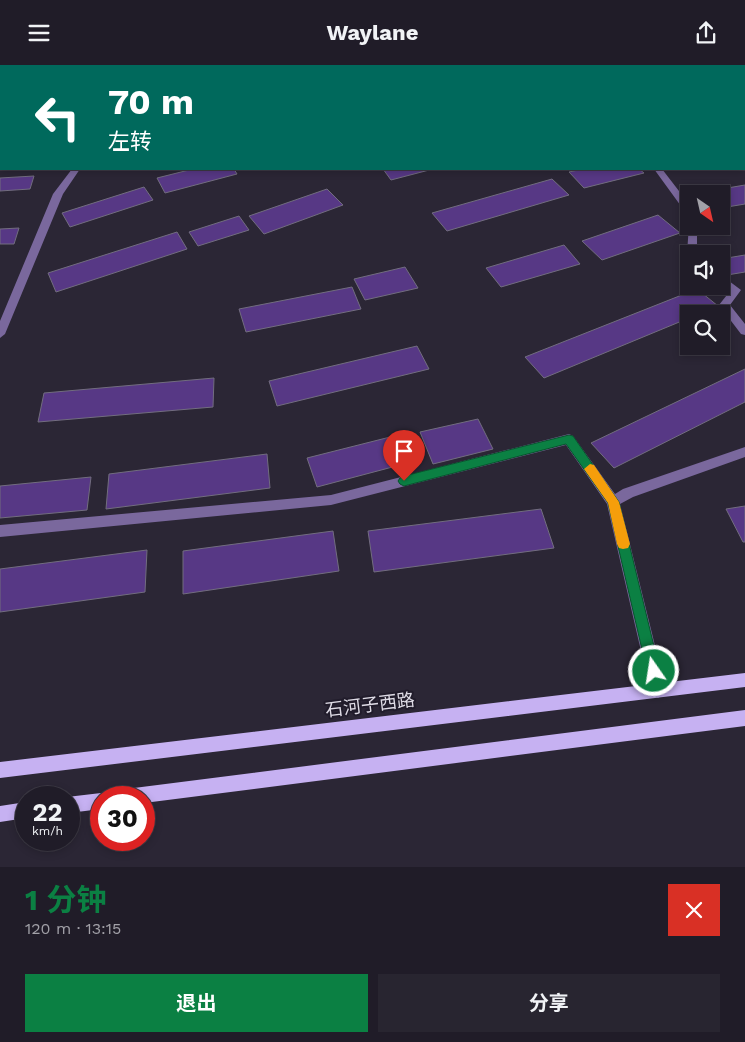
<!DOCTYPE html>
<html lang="zh">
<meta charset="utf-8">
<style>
:root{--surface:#201c28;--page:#282530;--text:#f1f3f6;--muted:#a2a1a8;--line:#3d3a45;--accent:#0b8043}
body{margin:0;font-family:"Work Sans","Noto Sans SC",sans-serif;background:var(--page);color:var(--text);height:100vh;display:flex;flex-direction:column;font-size:19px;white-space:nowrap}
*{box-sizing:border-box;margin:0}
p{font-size:16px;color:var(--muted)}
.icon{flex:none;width:28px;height:28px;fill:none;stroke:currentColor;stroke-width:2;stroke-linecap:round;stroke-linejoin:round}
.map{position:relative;height:802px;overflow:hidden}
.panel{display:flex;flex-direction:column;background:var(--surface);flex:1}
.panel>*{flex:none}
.guide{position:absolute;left:0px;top:0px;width:745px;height:105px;box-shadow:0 2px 8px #0003,0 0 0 1px var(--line);background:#00695c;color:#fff;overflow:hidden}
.needle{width:32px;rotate:146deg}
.tools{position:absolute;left:680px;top:120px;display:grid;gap:10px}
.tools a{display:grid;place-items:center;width:50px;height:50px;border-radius:0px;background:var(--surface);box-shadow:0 2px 8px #0003,0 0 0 1px var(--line);font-size:25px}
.speed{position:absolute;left:15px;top:721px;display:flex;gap:10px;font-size:25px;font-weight:700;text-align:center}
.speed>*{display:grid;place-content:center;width:65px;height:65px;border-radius:50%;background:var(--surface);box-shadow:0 2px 8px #0003,0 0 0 1px var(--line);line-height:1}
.speed small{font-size:12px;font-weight:400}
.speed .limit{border:8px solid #d22;background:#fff;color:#111}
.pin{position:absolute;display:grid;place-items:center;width:42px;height:42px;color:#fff;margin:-51px -21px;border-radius:50% 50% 50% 0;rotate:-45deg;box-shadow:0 0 5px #0007}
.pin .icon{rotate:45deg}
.me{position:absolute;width:55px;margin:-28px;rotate:347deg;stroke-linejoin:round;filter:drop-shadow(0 0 4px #0008)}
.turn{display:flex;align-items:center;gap:18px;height:105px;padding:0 25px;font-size:22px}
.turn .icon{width:65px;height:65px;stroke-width:2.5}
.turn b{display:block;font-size:35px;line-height:42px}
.round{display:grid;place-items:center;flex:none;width:52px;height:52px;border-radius:0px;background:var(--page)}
.summary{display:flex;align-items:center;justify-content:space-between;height:85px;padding:0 25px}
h1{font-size:30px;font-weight:700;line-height:38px;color:var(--accent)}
.button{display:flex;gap:10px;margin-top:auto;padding:10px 25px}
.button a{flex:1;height:58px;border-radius:0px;background:var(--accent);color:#fff;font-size:20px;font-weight:700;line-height:58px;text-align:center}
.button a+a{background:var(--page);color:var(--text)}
header{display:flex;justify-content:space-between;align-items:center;height:65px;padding:0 25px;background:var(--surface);font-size:22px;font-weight:700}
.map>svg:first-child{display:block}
.building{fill:#573885;stroke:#726d7f}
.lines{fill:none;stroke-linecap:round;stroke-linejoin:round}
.minor{fill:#7a689d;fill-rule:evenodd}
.major{fill:#c6b1f2;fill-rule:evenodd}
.route{fill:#0b8043;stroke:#07532c}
.slow{fill:#f59e0b}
.labels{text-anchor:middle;stroke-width:4;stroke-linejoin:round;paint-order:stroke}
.near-street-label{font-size:18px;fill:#dedbe5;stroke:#211c2b}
</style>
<header><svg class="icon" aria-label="menu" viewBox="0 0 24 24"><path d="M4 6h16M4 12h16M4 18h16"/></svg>Waylane<svg class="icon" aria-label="share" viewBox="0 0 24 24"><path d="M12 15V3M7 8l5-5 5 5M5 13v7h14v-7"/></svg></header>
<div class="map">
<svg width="745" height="802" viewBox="0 0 745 802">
<rect width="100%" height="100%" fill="#2b2635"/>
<path class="building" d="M523,0H590L557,1Z
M193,104H234L237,109L165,128L157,113Z
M383,104H433L391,115Z
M583,104H639L644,108L584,123L569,107Z
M34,111L30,124L0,126V113Z
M552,114L569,130L447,166L432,148Z
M745,120V139L721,143V129H692Z
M144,122L153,135L70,162L62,148Z
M327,124L343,140L264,169L249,151Z
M658,150L680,168L602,195L582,176Z
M239,151L249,165L198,181L189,167Z
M19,163L14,179H0V164Z
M177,167L187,184L56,227L48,208Z
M564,180L580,199L501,222L486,203Z
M745,190V207L727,210L721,203V194Z
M405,202L418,223L365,235L354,214Z
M352,222L361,244L246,267L239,244Z
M697,224L718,241L700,249H689V253L544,313L525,292Z
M417,281L429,304L277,341L269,316Z
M745,304V337L614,403L591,378Z
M214,313L213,342L38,357L44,328Z
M478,354L493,384L433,399L420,367Z
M406,368L419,395L317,422L307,393Z
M267,389L270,423L106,444L109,409Z
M91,412L87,445L0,453V421Z
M745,441V477H743L726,444Z
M541,444L554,483L374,507L368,466Z
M333,466L339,506L183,529V486Z
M147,485L145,527L0,547V504Z"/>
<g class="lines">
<path class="minor" d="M489,0H499L500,1H490Z
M708,0H717L718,1H709Z
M744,20H745V25H744Z
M72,104H80L63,129L5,269L0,273V256L53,129Z
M654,104H662L689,139V149L686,148Z
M689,159V161H697V189H689V191L687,189Z
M721,210L741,225L730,240L745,259V270L741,269L719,240L730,226L721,218Z
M569,369L573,371L615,429L623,424L745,382V392L633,432L620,439L666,625L663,630L658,633L653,630L650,625L607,439L566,380L331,440L0,472V460L331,430Z"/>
<path class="major" d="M745,608V622L0,713V697Z
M745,645V661L144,738V732H118L120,726L126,724Z
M101,728L108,732H101V744L69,748V732H67Z
M26,737V753L0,757V741Z"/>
</g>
<path class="route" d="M569,370L573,371L619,437L660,606L658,611L654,613L649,611L647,606L608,438L566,379L404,421L400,419L398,416L400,413L404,411Z"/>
<path class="slow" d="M590,399L594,400L619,437L630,479L628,483L623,484L619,483L617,479L608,438L584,404Z"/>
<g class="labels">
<g class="near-street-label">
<text transform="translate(370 640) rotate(-7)" y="6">石河子西路</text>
</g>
</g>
</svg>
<div class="tools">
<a><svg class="needle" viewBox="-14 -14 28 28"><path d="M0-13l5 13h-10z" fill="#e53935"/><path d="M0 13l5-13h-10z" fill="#a2a1a8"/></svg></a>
<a><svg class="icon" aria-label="sound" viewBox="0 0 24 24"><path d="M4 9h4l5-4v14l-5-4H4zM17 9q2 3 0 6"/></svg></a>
<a><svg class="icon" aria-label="search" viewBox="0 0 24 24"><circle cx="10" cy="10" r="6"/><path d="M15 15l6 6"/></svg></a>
</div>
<div class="speed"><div>22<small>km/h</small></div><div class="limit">30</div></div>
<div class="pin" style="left:404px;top:416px;background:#d93025"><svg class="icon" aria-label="arrive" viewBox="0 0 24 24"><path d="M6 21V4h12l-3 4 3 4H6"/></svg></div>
<svg class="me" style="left:654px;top:606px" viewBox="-20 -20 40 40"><circle r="17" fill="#0b8043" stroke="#fff" stroke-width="3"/><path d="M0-11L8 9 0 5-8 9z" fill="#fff"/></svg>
<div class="guide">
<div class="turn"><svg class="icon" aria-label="left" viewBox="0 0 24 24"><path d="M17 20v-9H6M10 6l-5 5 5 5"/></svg><div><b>70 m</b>左转</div></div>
</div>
</div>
<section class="panel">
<div class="summary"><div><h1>1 分钟</h1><p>120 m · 13:15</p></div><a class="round" style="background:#d93025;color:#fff"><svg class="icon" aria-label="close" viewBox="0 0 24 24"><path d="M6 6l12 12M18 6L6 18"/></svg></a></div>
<div class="button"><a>退出</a><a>分享</a></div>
</section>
